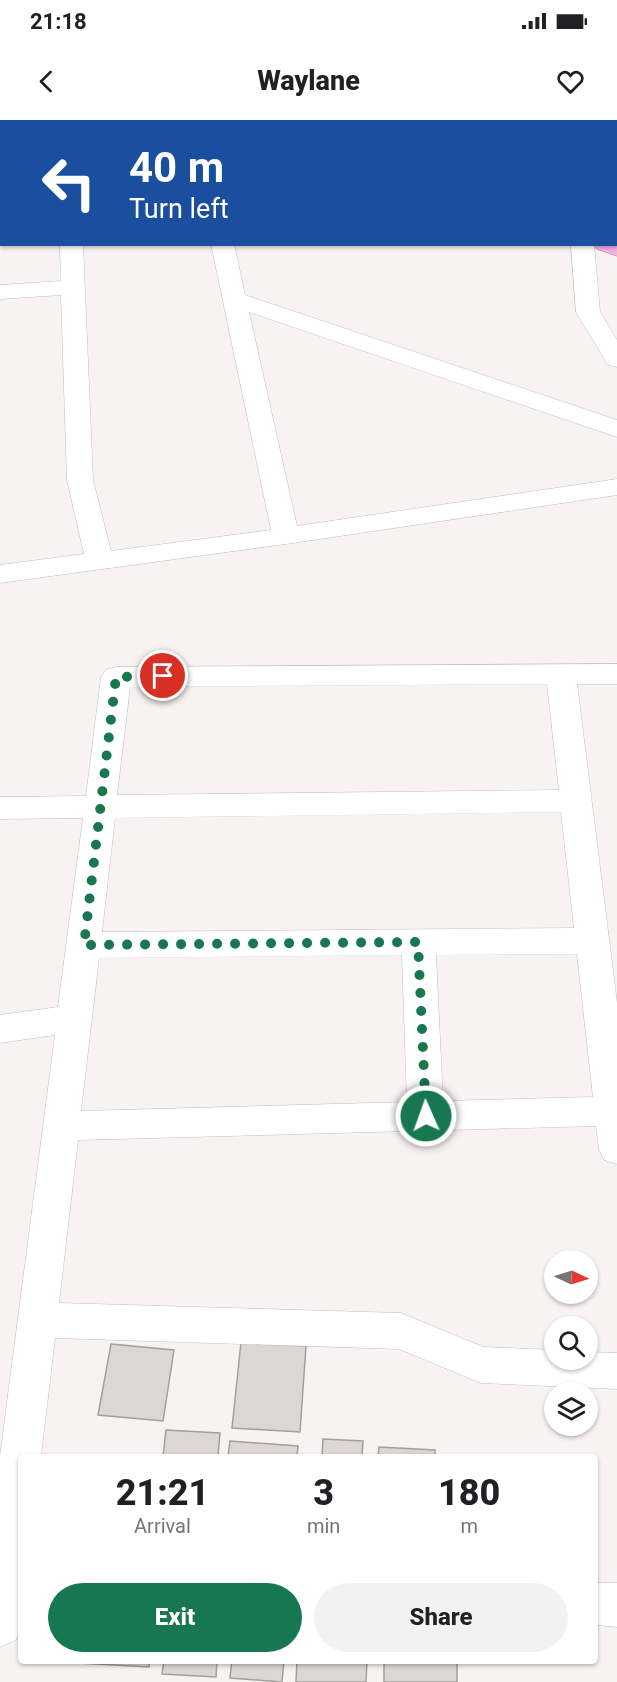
<!DOCTYPE html>
<style>
:root{--surface:#fff;--page:#f2f2f2;--text:#202124;--muted:#757577;--accent:#17784f}
body{margin:0;font-family:Roboto,sans-serif;background:var(--page);color:var(--text);height:100vh;display:flex;flex-direction:column;font-size:22px;white-space:nowrap}
*{box-sizing:border-box;margin:0}
p{font-size:20px;color:var(--muted)}
.icon{flex:none;width:33px;height:33px;fill:none;stroke:currentColor;stroke-width:2;stroke-linecap:round;stroke-linejoin:round}
.map{position:relative;flex:1;overflow:hidden}
.details{position:absolute;left:18px;top:1334px;width:580px;height:210px;display:flex;flex-direction:column;background:var(--surface);border-radius:6px;box-shadow:0 2px 4px #0004}
.details>*{flex:none}
.guide{position:absolute;left:0px;top:0px;width:618px;height:126px;box-shadow:0 2px 4px #0004;background:#1a4fa0;color:#fff;overflow:hidden}
.needle{width:39px;rotate:94deg}
.tools{position:absolute;left:544px;top:1130px;display:grid;gap:12px}
.tools a{display:grid;place-items:center;width:54px;height:54px;border-radius:50%;background:var(--surface);box-shadow:0 2px 4px #0004;font-size:30px}
.pin{position:absolute;display:grid;place-items:center;width:51px;height:51px;color:#fff;margin:-26px;border:3px solid #fff;border-radius:50%;box-shadow:0 2px 6px #0007}
.me{position:absolute;width:66px;margin:-33px;rotate:358deg;stroke-linejoin:round;filter:drop-shadow(0 0 4px #0008)}
.turn{display:flex;align-items:center;gap:21px;height:126px;padding:0 30px;font-size:27px}
.turn .icon{width:78px;height:78px;stroke-width:2.5}
.turn b{display:block;font-size:42px;line-height:51px}
.eta{display:flex;justify-content:space-evenly;align-items:center;height:102px;text-align:center}
.eta b{font-size:36px;font-weight:800;line-height:42px}
.cta{display:flex;gap:12px;margin-top:auto;padding:12px 30px}
.cta a{flex:1;height:69px;border-radius:36px;background:var(--accent);color:#fff;font-size:24px;font-weight:800;line-height:69px;text-align:center}
.cta a+a{background:var(--page);color:var(--text)}
.status{display:flex;justify-content:space-between;align-items:center;height:42px;padding:0 30px;background:var(--surface);direction:ltr}
.status svg{height:16px;fill:currentColor}
header{display:flex;justify-content:space-between;align-items:center;height:78px;padding:0 30px;background:var(--surface);font-size:27px;font-weight:800}
.map>svg:first-child{display:block}
.building{fill:#ddd6d5;stroke:#a49e9c;stroke-width:1.5}
.lines{fill:none;stroke-linecap:round;stroke-linejoin:round}
.minor-casing{stroke:#c3bdbe;stroke-width:1}
.trunk-casing{stroke:#b277a4;stroke-width:1}
.minor{fill:#fff;fill-rule:evenodd}
.trunk{fill:#f8b0e7;fill-rule:evenodd}
.route{stroke:#17784f;stroke-width:10;stroke-dasharray:0 18}
</style>
<div class="status"><b>21:18</b><svg viewBox="0 0 49 12"><path d="M0 12V9h3v3zM5 12V6h3v6zM10 12V3h3v9zM15 12V0h3v12zM26 1h20v11H26zM47 4h2v5h-2z"/></svg></div>
<header><svg class="icon" aria-label="back" viewBox="0 0 24 24"><path d="M15 5l-7 7 7 7"/></svg>Waylane<svg class="icon" aria-label="heart" viewBox="0 0 24 24"><path d="M12 20l-8-8c-3-5 5-10 8-4 3-6 11-1 8 4z"/></svg></header>
<div class="map">
<svg width="617" height="1562" viewBox="0 0 617 1562">
<rect width="100%" height="100%" fill="#f9f2f3"/>
<path class="building" d="M241,1222L306,1226L300,1312L232,1308Z
M111,1224L174,1230L163,1301L98,1295Z
M166,1310L220,1313L218,1336H163Z
M323,1319L363,1321L362,1336H322Z
M230,1321L298,1326L297,1336H228Z
M379,1327L435,1330V1336H378Z
M81,1540H150L149,1547L80,1543Z
M164,1540H217L216,1557L162,1554Z
M232,1540H284L282,1562L230,1558Z
M297,1540H367L366,1562H296Z
M384,1540H457V1562H384Z"/>
<g class="lines">
<defs>
<path id="minor" d="M56,0H78V2H56Z
M185,0H207V2H185Z
M525,0H547V2H526Z
M60,124H83L93,360L111,431L271,410L211,124H234L245,175L617,300V317L249,192L297,406L617,359V375L286,424L0,463V445L84,434L67,360L61,175L0,179V165L61,161Z
M571,124H594L600,192L617,220V247L608,245L576,192Z
M617,544V564H577L617,883V1044L604,1040L599,1029L596,1006L78,1020L59,1183L401,1193L483,1227L555,1230V1239H588V1232L617,1233V1269L481,1263L399,1229L55,1218L41,1336H21V1507L16,1520L0,1527V1336L55,915L0,923V895L58,887L83,698L0,699V677L86,676L101,557L106,550L116,547ZM547,564L559,670L117,675L130,567ZM561,692L574,808L102,812L115,698ZM577,834L593,977L443,981L436,835ZM402,835L407,982L81,991L99,838Z
M596,1463H617V1507L596,1505Z"/>
<path id="trunk" d="M240,0H264L265,2H241Z
M617,121V136L597,129L594,124H616Z"/>
</defs>
<use href="#minor" class="minor-casing"/>
<use href="#trunk" class="trunk-casing"/>
<use href="#minor" class="minor"/>
<use href="#trunk" class="trunk"/>
</g>
<g class="lines">
<path class="route" d="M163,556L116,557L84,825L418,822L426,996"/>
</g>
</svg>
<div class="tools">
<a><svg class="needle" viewBox="-14 -14 28 28"><path d="M0-13l5 13h-10z" fill="#e53935"/><path d="M0 13l5-13h-10z" fill="#757577"/></svg></a>
<a><svg class="icon" aria-label="search" viewBox="0 0 24 24"><circle cx="10" cy="10" r="6"/><path d="M15 15l6 6"/></svg></a>
<a><svg class="icon" aria-label="layers" viewBox="0 0 24 24"><path d="M12 4l9 5-9 5-9-5zM3 14l9 5 9-5"/></svg></a>
</div>
<div class="pin" style="left:163px;top:556px;background:#d93025"><svg class="icon" aria-label="arrive" viewBox="0 0 24 24"><path d="M6 21V4h12l-3 4 3 4H6"/></svg></div>
<svg class="me" style="left:426px;top:996px" viewBox="-20 -20 40 40"><circle r="17" fill="#17784f" stroke="#fff" stroke-width="3"/><path d="M0-11L8 9 0 5-8 9z" fill="#fff"/></svg>
<div class="guide">
<div class="turn"><svg class="icon" aria-label="left" viewBox="0 0 24 24"><path d="M17 20v-9H6M10 6l-5 5 5 5"/></svg><div><b>40 m</b>Turn left</div></div>
</div>
<section class="details">
<div class="eta">
<div><b>21:21</b><p>Arrival</p></div>
<div><b>3</b><p>min</p></div>
<div><b>180</b><p>m</p></div>
</div>
<div class="cta"><a>Exit</a><a>Share</a></div>
</section>
</div>
